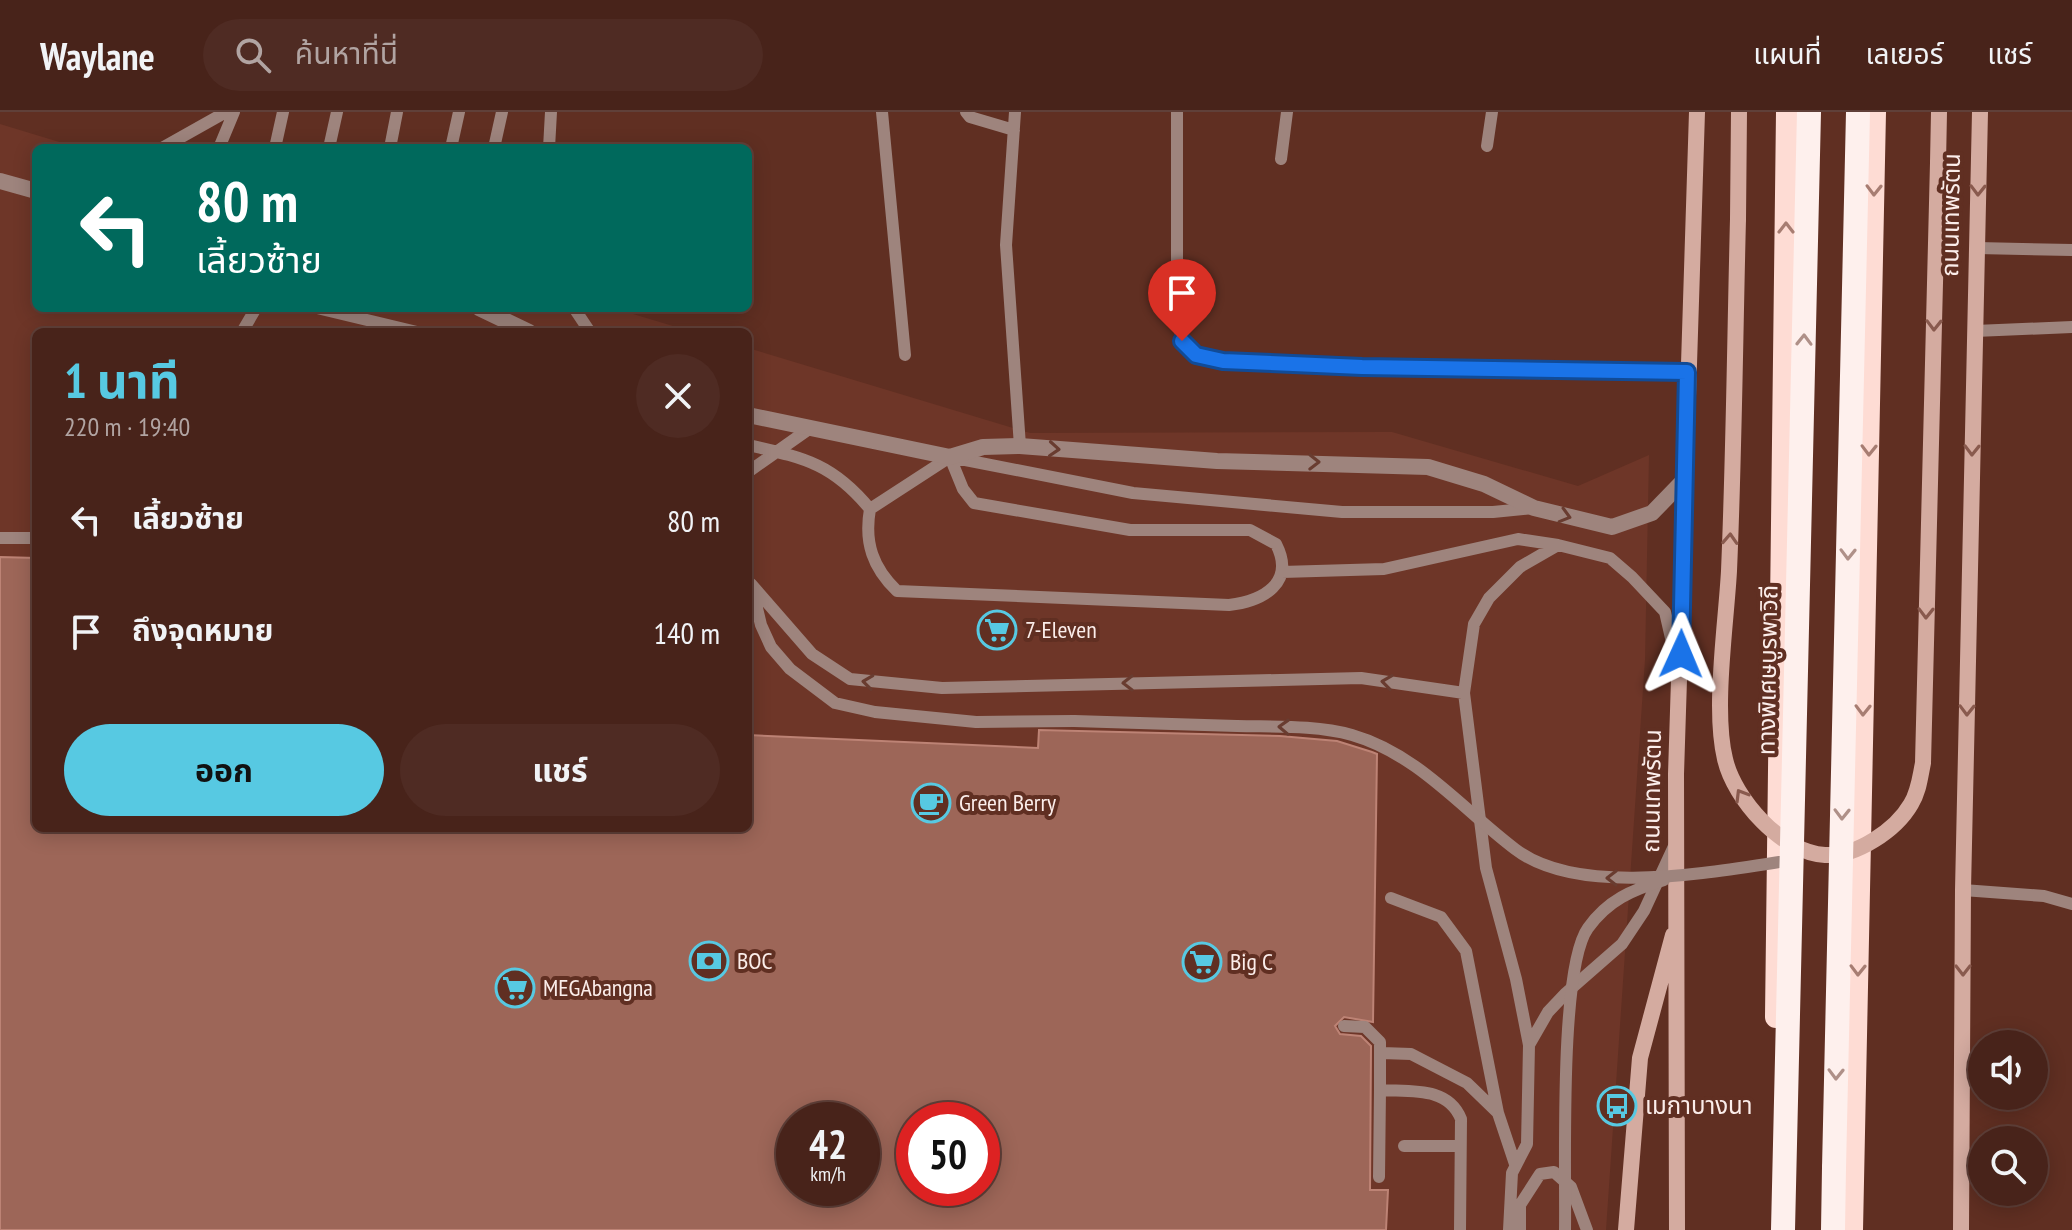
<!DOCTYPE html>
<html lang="th">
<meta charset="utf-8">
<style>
:root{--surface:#48231a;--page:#4f2b23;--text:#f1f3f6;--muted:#b1a4a2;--line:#604039;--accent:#57c9e2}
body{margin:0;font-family:"PT Sans Narrow","Noto Sans Thai",sans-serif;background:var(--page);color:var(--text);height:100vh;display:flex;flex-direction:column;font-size:30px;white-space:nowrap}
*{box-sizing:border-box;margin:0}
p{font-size:26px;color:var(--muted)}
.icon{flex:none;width:44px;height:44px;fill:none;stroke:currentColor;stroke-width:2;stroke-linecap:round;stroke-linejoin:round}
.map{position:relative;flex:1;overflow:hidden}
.drawer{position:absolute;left:32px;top:216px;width:720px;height:504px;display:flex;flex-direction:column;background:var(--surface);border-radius:12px;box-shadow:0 4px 20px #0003,0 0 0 2px var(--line)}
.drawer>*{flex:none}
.hud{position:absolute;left:32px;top:32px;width:720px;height:168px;border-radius:12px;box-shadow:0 4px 20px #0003,0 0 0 2px var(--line);background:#00695c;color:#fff;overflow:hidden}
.tools{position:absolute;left:1968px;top:918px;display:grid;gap:16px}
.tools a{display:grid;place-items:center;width:80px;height:80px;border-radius:50%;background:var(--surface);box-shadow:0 4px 20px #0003,0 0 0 2px var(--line);font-size:40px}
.speed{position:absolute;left:776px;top:990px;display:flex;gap:16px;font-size:40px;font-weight:700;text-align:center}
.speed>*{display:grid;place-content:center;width:104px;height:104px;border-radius:50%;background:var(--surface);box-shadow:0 4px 20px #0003,0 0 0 2px var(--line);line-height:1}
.speed small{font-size:20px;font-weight:400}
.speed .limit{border:12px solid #d22;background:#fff;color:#111}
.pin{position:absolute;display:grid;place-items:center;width:68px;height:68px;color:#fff;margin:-82px -34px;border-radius:50% 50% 50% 0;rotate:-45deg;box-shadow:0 0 8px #0007}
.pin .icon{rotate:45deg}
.me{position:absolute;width:88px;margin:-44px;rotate:1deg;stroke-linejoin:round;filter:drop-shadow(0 0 6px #0008)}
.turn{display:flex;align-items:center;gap:28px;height:168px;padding:0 32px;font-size:36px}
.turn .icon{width:104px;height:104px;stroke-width:2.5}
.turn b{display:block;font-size:56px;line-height:68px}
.round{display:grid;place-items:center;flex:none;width:84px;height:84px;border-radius:42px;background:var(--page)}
.summary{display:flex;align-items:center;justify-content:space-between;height:136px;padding:0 32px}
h1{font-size:48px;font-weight:700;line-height:60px;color:var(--accent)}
.button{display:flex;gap:16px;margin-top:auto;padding:16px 32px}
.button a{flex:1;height:92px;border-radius:48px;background:var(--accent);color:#111;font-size:32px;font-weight:700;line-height:92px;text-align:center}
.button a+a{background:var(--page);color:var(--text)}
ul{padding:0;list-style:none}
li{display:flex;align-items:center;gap:24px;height:112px;padding:0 32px}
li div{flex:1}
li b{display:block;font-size:30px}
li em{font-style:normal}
header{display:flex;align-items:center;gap:48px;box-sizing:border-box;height:112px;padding:0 40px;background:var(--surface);border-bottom:2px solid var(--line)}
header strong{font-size:38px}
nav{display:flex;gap:44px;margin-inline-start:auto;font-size:28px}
.search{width:560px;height:72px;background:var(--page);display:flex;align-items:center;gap:20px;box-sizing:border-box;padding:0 28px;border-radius:44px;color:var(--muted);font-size:30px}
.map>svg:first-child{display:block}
.built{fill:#6e3628;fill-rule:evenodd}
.building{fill:#9d6658;stroke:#bd8375;stroke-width:2;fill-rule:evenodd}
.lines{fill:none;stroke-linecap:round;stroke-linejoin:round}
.service{stroke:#9e847d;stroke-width:12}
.minor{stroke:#9e847d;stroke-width:16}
.secondary{stroke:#d4aba0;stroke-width:16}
.trunk{stroke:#fedcd4;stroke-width:22}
.motorway{stroke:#fef0ed;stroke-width:24}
.service-bridge{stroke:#9e847d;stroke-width:12}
.secondary-bridge{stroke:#d4aba0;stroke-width:16}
.motorway-bridge{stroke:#fef0ed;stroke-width:24}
.oneway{stroke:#a77d72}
.oneway2{stroke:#895a4e}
.oneway3{stroke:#af9088}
.oneway4{stroke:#693c30}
.route-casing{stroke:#114b97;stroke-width:20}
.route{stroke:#1a73e8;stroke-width:14}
.labels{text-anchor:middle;stroke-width:8;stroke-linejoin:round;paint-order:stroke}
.street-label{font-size:24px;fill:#fbedea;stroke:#602f22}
.poi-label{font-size:24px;fill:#fbedea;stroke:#602f22;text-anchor:start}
</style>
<header>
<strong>Waylane</strong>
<div class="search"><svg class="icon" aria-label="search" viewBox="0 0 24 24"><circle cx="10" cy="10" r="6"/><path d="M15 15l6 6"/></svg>ค้นหาที่นี่</div>
<nav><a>แผนที่</a><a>เลเยอร์</a><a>แชร์</a></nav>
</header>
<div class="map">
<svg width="2072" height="1118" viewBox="0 0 2072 1118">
<rect width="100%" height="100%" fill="#602f22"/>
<path class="built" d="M0,12L79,36H36V196H613L693,220H36V716H748V236L1030,321L1392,320L1578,374L1649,343L1645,548L1606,1118H0ZM794,1008H862V1076H794ZM914,1008H982V1076H914Z"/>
<path class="building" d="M0,445L36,446V716H748V623L1038,636L1039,618L1280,624L1337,629L1372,640L1377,642L1373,910L1344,905L1335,914L1340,922L1361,924L1371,934L1370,1078H1388L1386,1118H0ZM794,1008H862V1076H794ZM914,1008H982V1076H914Z"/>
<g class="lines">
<path class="service" d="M882,0L905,243
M966,0L970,5L1014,18
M1015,0L1006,133L1020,334
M1177,0V197L1182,229L1196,243L1223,249L1362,255L1687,260
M1487,34L1492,0
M162,36L226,0
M219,36L234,0
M275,36L283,0
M329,36L337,0
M390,36L397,0
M451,36L459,0
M494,36L502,0
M549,36L551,0
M1281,47L1287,0
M1977,136L2072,138
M317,196L417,220
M574,196L590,220
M1975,219L2072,215
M242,220L256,196
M748,333C804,346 832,351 870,397
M950,345L963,377L974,391L1130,418H1250L1276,432C1296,471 1263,489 1229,493L897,479C873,456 864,431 870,397L950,345L1133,381L1342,400H1493L1533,396
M748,360L809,317
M0,426H36
M1282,460L1384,457L1518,427L1558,433L1610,446L1632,465L1665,500L1676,548
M751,472L812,542L850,567L942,576L1361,566L1464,581
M752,475L761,513L771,535L790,557L835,591L875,600L976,610L1074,609
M1963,778L2044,784L2072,792
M1391,786L1441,805L1466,839L1498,1001
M1344,914L1365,915L1380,930V978C1410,980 1448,974 1461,1007L1460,1118
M1529,933L1548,900L1566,881L1622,832L1644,799L1675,732
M1382,941L1411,942L1467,971L1498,1001L1515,1052
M1404,1034H1460
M1379,1065L1380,978
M1509,1118L1512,1061L1527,1032L1529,933L1516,867L1486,756L1464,581L1474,512L1489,486L1520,455L1558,433
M1520,1118V1093L1540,1062L1554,1060L1571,1075L1587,1118"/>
<path class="minor" d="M0,69L36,79
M479,196L529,220
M748,303L950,345L983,335L1020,334L1217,349L1428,355L1484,372L1534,396L1612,415L1652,401L1684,368"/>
<path class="secondary" d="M1938,51L1939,0
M1738,107L1739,0
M1626,1118L1640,946L1673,823
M1677,1118L1676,662L1697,0
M1961,1118L1963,778L1980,0"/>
<path class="trunk" d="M1776,905L1787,0
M1852,1118L1875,0"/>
<path class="motorway" d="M1833,1118L1834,1056"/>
<path class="service-bridge" d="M1074,609C1128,611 1183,612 1237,614C1275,615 1316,613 1352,623C1418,642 1462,697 1515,737C1580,787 1716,759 1793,748
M1565,1118C1566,1059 1559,856 1588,816C1608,788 1632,778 1664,768"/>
<path class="secondary-bridge" d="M1738,107C1735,224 1734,342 1729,459C1726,513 1713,598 1725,647C1734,687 1782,741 1825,743C1856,745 1896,718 1911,692C1919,679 1920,665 1923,651L1938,51"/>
<path class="motorway-bridge" d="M1834,1056L1858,0
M1783,1118L1809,0"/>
</g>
<defs><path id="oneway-chevron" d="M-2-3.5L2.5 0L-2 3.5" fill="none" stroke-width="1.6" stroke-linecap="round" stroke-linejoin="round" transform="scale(2)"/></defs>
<g class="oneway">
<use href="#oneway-chevron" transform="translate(1874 78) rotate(91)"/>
<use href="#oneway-chevron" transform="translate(1786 116) rotate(-90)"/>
<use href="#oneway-chevron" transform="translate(1869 338) rotate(91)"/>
<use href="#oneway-chevron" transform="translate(1863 598) rotate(91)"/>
<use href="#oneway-chevron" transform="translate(1858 858) rotate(91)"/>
</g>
<g class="oneway2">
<use href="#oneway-chevron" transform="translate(1978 78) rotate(91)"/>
<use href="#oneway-chevron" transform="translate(1934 213) rotate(91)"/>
<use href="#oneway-chevron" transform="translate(1972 338) rotate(91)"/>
<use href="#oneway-chevron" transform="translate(1730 427) rotate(-87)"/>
<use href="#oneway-chevron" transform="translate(1926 501) rotate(91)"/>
<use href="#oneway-chevron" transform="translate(1967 598) rotate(91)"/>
<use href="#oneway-chevron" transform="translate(1741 683) rotate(-121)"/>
<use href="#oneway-chevron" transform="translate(1963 858) rotate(90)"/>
</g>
<g class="oneway3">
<use href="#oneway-chevron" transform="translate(1804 228) rotate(-89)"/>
<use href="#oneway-chevron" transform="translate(1848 442) rotate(91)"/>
<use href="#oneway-chevron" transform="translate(1842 702) rotate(91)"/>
<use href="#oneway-chevron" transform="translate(1836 962) rotate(91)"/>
</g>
<g class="oneway4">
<use href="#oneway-chevron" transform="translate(1054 337) rotate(4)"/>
<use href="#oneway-chevron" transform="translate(1314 350) rotate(1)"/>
<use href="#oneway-chevron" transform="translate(1565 404) rotate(16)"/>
<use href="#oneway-chevron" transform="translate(868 570) rotate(-173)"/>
<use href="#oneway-chevron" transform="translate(1387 570) rotate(-172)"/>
<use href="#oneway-chevron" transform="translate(1128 571) rotate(179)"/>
<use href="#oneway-chevron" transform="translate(1284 615) rotate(-178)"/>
<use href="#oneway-chevron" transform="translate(1612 766) rotate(-179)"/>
</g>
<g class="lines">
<defs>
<path id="route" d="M1182,229L1196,243L1223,249L1362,255L1687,260L1681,542"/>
</defs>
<use href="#route" class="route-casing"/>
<use href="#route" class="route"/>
</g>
<defs>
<symbol id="supermarket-ring" viewBox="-11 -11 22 22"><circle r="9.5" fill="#602f22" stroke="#57c9e2" stroke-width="1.5"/><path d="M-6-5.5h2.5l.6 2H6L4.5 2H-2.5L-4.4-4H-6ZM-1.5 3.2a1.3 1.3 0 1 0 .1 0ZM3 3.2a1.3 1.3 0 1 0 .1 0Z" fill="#57c9e2"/></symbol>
<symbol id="cafe-ring" viewBox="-11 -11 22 22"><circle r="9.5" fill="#602f22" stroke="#57c9e2" stroke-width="1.5"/><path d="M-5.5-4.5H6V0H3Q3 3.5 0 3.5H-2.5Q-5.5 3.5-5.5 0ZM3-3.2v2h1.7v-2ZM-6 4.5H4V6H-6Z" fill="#57c9e2"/></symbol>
<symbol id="bank-ring" viewBox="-11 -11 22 22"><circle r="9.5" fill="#602f22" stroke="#57c9e2" stroke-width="1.5"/><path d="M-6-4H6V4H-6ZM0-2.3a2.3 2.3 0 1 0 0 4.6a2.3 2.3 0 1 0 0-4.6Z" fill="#57c9e2"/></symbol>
<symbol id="bus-ring" viewBox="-11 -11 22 22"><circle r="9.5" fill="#602f22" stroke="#57c9e2" stroke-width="1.5"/><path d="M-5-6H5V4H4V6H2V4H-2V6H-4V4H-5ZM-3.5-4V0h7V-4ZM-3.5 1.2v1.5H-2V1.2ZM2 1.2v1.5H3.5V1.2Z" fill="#57c9e2"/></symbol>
</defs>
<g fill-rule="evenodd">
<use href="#supermarket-ring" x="975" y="496" width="44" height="44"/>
<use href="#cafe-ring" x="909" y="669" width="44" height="44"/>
<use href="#bank-ring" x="687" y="827" width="44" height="44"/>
<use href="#supermarket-ring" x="1180" y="828" width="44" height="44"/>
<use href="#supermarket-ring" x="493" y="854" width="44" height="44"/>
<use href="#bus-ring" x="1595" y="972" width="44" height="44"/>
</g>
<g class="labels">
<g class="street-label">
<text transform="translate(1951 103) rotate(-89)" y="8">ถนนเทพรัตน</text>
<text transform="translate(1768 558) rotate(-89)" y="8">ทางพิเศษบูรพาวิถี</text>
<text transform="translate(1652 679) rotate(-89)" y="8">ถนนเทพรัตน</text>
</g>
<g class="poi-label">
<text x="1025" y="526">7-Eleven</text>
<text x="959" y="699">Green Berry</text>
<text x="737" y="857">BOC</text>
<text x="1230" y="858">Big C</text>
<text x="543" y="884">MEGAbangna</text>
<text x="1645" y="1002">เมกาบางนา</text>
</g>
</g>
</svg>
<div class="tools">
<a><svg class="icon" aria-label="sound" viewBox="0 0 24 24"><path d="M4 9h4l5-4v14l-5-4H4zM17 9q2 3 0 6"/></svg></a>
<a><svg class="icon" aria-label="search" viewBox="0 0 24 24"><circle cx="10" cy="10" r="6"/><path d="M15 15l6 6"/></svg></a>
</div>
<div class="speed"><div>42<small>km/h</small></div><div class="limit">50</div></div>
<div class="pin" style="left:1182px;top:229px;background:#d93025"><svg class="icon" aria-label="arrive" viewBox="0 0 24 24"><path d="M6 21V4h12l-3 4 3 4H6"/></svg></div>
<svg class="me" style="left:1681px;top:542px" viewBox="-20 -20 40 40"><path d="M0-17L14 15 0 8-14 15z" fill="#1a73e8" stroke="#fff" stroke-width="4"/></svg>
<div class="hud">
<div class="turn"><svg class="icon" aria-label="left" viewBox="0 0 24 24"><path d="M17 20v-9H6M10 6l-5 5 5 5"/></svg><div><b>80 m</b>เลี้ยวซ้าย</div></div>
</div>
<section class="drawer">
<div class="summary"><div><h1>1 นาที</h1><p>220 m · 19:40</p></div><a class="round"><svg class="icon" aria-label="close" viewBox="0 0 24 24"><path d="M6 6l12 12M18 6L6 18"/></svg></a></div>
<ul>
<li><svg class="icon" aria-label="left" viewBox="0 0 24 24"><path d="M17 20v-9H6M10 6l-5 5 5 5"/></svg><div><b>เลี้ยวซ้าย</b></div><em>80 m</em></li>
<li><svg class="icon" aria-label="arrive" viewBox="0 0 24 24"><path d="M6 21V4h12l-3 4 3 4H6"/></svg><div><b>ถึงจุดหมาย</b></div><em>140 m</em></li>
</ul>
<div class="button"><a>ออก</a><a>แชร์</a></div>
</section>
</div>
